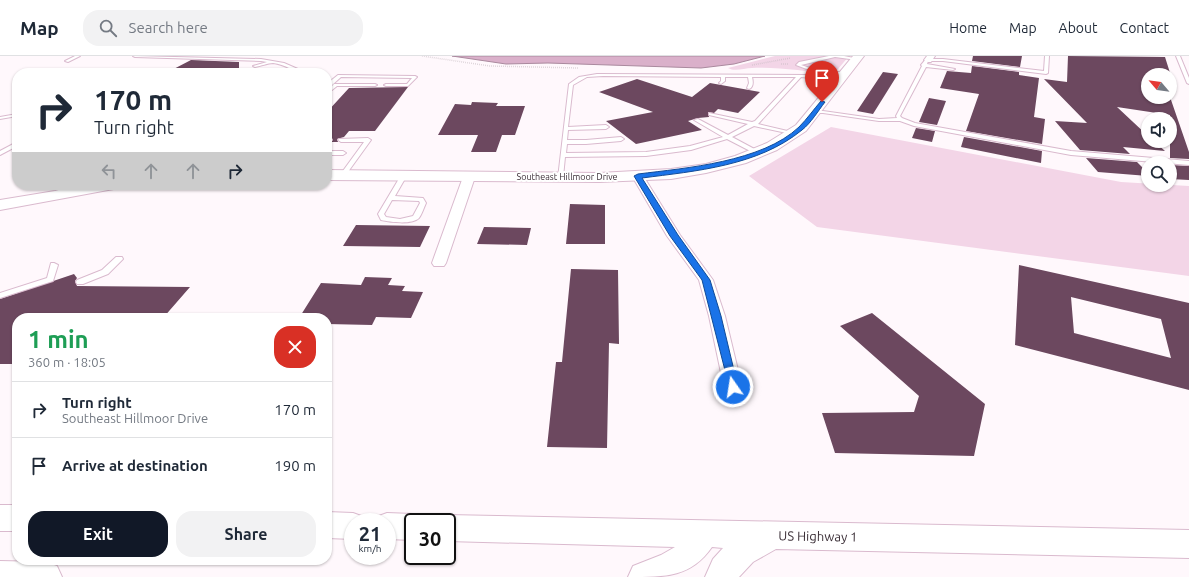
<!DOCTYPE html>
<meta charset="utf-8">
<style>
:root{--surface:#fff;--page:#f2f2f3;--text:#1f2937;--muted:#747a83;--line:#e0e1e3;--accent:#111827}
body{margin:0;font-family:Ubuntu,sans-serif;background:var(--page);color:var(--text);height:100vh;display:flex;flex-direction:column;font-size:15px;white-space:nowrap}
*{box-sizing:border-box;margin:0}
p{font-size:13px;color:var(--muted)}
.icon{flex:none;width:22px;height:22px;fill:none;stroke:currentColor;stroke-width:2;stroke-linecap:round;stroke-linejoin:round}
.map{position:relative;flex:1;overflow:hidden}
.side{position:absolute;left:12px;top:257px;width:320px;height:252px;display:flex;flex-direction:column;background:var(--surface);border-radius:16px;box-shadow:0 1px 3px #0004}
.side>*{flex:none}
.hud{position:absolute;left:12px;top:12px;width:320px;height:122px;border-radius:16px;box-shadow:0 1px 3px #0004;background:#fff;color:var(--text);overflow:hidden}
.needle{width:26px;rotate:299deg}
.fabs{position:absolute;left:1141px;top:12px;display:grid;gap:8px}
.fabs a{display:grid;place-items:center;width:36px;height:36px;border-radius:50%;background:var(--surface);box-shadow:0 1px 3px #0004;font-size:20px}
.speed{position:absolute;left:344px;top:457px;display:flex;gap:8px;font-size:20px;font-weight:700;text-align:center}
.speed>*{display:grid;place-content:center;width:52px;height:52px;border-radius:50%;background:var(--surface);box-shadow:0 1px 3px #0004;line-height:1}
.speed small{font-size:10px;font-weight:400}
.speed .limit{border:2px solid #111;border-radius:6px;background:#fff;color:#111}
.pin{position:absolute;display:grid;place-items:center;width:34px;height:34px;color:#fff;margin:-41px -17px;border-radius:50% 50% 50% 0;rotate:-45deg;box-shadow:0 0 4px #0007}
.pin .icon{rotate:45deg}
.me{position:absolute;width:44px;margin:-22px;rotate:347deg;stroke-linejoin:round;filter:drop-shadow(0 0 3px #0008)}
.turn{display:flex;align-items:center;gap:14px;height:84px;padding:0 16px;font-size:18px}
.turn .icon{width:52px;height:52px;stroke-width:2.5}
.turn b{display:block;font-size:28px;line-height:34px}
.lanes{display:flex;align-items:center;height:38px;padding:0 16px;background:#0003;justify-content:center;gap:20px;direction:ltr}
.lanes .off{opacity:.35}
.round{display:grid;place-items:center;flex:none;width:42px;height:42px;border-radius:16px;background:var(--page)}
.head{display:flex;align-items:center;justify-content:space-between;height:68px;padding:0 16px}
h1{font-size:24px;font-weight:700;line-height:30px;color:#1e9e55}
.cta{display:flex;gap:8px;margin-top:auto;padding:8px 16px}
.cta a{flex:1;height:46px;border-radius:16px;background:var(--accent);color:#fff;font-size:16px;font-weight:700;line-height:46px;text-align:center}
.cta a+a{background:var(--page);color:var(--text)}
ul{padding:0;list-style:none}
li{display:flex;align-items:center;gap:12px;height:56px;padding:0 16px;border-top:1px solid var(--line)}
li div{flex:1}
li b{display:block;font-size:15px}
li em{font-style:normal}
header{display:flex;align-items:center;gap:24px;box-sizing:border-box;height:56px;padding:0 20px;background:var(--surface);border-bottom:1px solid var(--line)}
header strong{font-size:19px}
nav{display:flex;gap:22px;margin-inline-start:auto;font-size:14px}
.search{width:280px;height:36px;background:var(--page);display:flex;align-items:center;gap:10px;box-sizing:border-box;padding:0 14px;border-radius:16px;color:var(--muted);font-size:15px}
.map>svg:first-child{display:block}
.green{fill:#f3d5e7}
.water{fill:#dab0ca;stroke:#aa899e}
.building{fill:#6c485f;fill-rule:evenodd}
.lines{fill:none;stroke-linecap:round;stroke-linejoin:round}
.lane-casing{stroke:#dabace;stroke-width:2}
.street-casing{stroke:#dabace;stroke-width:2}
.secondary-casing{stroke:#dabace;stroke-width:2}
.primary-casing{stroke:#dabace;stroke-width:2}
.path{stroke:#c1b8be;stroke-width:1.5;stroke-dasharray:0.5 1.5;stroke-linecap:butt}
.lane{fill:#fff;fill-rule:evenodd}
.street{fill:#fff;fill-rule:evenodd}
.secondary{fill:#fff;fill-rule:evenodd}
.primary{fill:#fff;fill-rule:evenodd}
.route{fill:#1a73e8;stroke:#114b97}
.labels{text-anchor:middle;stroke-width:4;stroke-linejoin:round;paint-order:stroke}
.far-street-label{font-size:9px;fill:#3b2f37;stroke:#fff}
.near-street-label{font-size:13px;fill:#3b2f37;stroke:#fff}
</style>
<header>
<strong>Map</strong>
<div class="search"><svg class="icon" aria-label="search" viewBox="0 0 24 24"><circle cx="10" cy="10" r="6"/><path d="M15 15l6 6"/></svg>Search here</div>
<nav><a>Home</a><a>Map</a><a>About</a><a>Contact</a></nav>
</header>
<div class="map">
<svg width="1189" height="521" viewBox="0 0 1189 521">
<rect width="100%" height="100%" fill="#fff8fc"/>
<path class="green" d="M775,0H849L833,19C806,15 779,11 752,12C744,12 735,16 728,12Z
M831,71L1121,126L1189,130V220L817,171L749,120Z"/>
<path class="water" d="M452,0H765L734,8L701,12L548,7L506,8Z"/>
<path class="building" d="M973,0H1022L1020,11L972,5Z
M1068,0L1165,1L1171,20L1148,19V41H1170L1189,96V103L1170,102V59L1117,51L1148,80V85H1154L1165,95L1123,91L1130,98L1080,94L1055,65L1087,67L1044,23L1067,26Z
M191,4L239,6V17H166Z
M972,10L1019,16V19L1039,22L1034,61L1045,63L1042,88L966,75L979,38L940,32L947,15L971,17Z
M883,16L898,18L873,58L857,55Z
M637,23L692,41L710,27L760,36L738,57L718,53L714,57L708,56L709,61L698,62L688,65L702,74L636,88L606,65L653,56L599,36Z
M408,31L375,75H349L344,81L337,83L338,86H331L333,83L327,81V56L349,32Z
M929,42L946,45L937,69L919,66Z
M472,46L498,47L496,50H525L515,79H502L496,96H471L478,79H438L455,48L471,49Z
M916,72L935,75L932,86L912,82Z
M964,81L1042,95L1041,107L961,91Z
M1086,102L1137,106L1148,117V120L1098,116Z
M1170,109L1189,110V124L1170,123Z
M570,148L605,149V188H566Z
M356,169L430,170L420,191L343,190Z
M484,171L531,172L527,189L477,188Z
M1019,209L1189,247V334L1015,289ZM1071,241L1161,263L1171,302L1074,277Z
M571,213L618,214L619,288L609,287L607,392L547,391L556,306H562Z
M74,218L77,222L75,225L77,230L190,231L163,262H17V304L12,308H0V243Z
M365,221L392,222L388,229L405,230L402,235L423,236L411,262L376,261L372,269L327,268V262H299L321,227L361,229Z
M872,257L985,348L974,400L835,397L822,357L914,356L919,340L840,270Z"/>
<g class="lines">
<defs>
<path id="lane" d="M75,0H80L68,6L65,5Z
M133,0L261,3L284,7L307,17C295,17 285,8 273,7C268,7 261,10 255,11L253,10L267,6L261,5L135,1Z
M829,0H844L859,3L857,4L835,1L801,9L813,13L846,17V19H844L812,15L796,9L799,6Z
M1045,0H1049L1048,17L1046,18L943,5H928L927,8L955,13L953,14L926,11L900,60L902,62L915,67L1071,95L1189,105V109L1071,99L914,70L900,65H879L823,57H814L812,56L814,55H823L879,63L897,62L896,60L922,10L921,9L926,3H943L1044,15Z
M1176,0H1180L1189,22V28L1187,27Z
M597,18L808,19L842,24L840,25L801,21L758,68L796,77V79L754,70L732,81L760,96V98H756L727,83L691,94L646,100L565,101L563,121L558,122L569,28L579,21ZM603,20L721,21V25L719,27L721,28L725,25V21H748L749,27L747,32L749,33C754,31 753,25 752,21H796L755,65L752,66L709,57V59L748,68L728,79L698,63L694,64L723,81L690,90L646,96L566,97L567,88H586L621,85L624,83L621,81L586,84H567L568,74L606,73L609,71L606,69L568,71L573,29L587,21Z
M338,19L415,20L417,21L408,30H386L384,29L386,28H407L412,22L341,21L332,29H328V27Z
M334,28H375L377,29L375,30H337L327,38V35Z
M17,58V60L0,63V61Z
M327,82L331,83L332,84L327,86Z
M339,83L368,82L371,84L345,120L343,121L340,119L364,86H341L338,84Z
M17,86V90L0,99V95Z
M327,95H343L346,97L343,99H327Z
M403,119L406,121L395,140L423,142L426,147C424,151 422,158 419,162C412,169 390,166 381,164L378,158L400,121ZM392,144L419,145L420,147L413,160L400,163L386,161L384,158Z
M116,201H122L123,203L108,218L83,228H77L76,226L77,224L102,214Z
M51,207H54L58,209L53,225L0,242V237L47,222Z"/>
<path id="street" d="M927,0H935L931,6H928L924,4Z
M638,116L642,118L680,179L713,224L725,260L742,331L739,335L733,337L727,335L724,331L709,260L699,224L667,180L632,120Z
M469,117L475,121L446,207L444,210H434L432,207L463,121Z"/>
<path id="secondary" d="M853,0H864L806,75L777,94L746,107L706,117L671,123L599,126L327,124V114L599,117L671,113L706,108L735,100L767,87L796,69Z
M76,129H121L119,132L0,154V144L55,135Z"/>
<path id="primary" d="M0,449H17V475H0Z
M327,456L353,457L364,461L367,466H353V483L327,482Z
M387,457L413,458L424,462L426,466H413V484L387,483V466H373L376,461Z
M447,459L1189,474V502L776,493L753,506L739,521H705L713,503L723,492L712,491C691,521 667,521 628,521L633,510L661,499L675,491L447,485V466H434L436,463Z
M0,505L45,506L57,510L62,521H0Z"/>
</defs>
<use href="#lane" class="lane-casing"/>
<use href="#street" class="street-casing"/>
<use href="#secondary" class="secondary-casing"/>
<use href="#primary" class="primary-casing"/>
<path class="path" d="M422,0L490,10L578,12
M781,8H789
M752,9L791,2"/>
<use href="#lane" class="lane"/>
<use href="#street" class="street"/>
<use href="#secondary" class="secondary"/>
<use href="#primary" class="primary"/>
</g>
<path class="route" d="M821,45L825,46C818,55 811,67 802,74C758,110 696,115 642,122L678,179L710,224L721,260L738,331L733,335L730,334L702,224L670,180L634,120L638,118C686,112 762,106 799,71C807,63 814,53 821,45Z"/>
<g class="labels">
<g class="far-street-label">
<text x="567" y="124">Southeast Hillmoor Drive</text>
</g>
<g class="near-street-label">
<text transform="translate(818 480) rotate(1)" y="5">US Highway 1</text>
</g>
</g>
</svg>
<div class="fabs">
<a><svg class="needle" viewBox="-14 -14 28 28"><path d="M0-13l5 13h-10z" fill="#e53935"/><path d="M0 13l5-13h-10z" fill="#747a83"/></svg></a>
<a><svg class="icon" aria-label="sound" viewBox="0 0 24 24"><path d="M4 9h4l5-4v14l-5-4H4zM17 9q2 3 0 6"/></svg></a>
<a><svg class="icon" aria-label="search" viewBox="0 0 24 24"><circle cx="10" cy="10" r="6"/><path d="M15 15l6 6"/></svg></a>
</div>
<div class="speed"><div>21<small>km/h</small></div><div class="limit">30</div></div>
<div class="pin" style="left:822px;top:46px;background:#d93025"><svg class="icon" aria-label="arrive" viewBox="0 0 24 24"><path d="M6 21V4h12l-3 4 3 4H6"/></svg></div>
<svg class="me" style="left:733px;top:331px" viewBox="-20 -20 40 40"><circle r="17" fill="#1a73e8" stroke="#fff" stroke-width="3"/><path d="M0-11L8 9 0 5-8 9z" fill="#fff"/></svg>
<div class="hud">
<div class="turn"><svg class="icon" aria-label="right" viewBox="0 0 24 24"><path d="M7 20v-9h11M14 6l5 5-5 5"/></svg><div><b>170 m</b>Turn right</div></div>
<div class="lanes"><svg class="icon off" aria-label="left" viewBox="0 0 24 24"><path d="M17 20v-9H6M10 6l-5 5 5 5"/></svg><svg class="icon off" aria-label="ahead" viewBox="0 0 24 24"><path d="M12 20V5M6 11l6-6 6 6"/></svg><svg class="icon off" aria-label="ahead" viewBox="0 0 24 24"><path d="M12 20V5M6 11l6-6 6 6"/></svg><svg class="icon" aria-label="right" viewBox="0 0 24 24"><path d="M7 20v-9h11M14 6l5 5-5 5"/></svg></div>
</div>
<section class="side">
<div class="head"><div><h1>1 min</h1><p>360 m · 18:05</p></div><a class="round" style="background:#d93025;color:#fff"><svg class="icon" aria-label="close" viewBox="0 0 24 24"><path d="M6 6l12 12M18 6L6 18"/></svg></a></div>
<ul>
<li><svg class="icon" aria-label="right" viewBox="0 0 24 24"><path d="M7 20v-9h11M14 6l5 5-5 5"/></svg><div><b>Turn right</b><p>Southeast Hillmoor Drive</p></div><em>170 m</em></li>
<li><svg class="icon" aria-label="arrive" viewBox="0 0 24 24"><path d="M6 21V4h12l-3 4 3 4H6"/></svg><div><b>Arrive at destination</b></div><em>190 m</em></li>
</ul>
<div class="cta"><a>Exit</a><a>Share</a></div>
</section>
</div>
